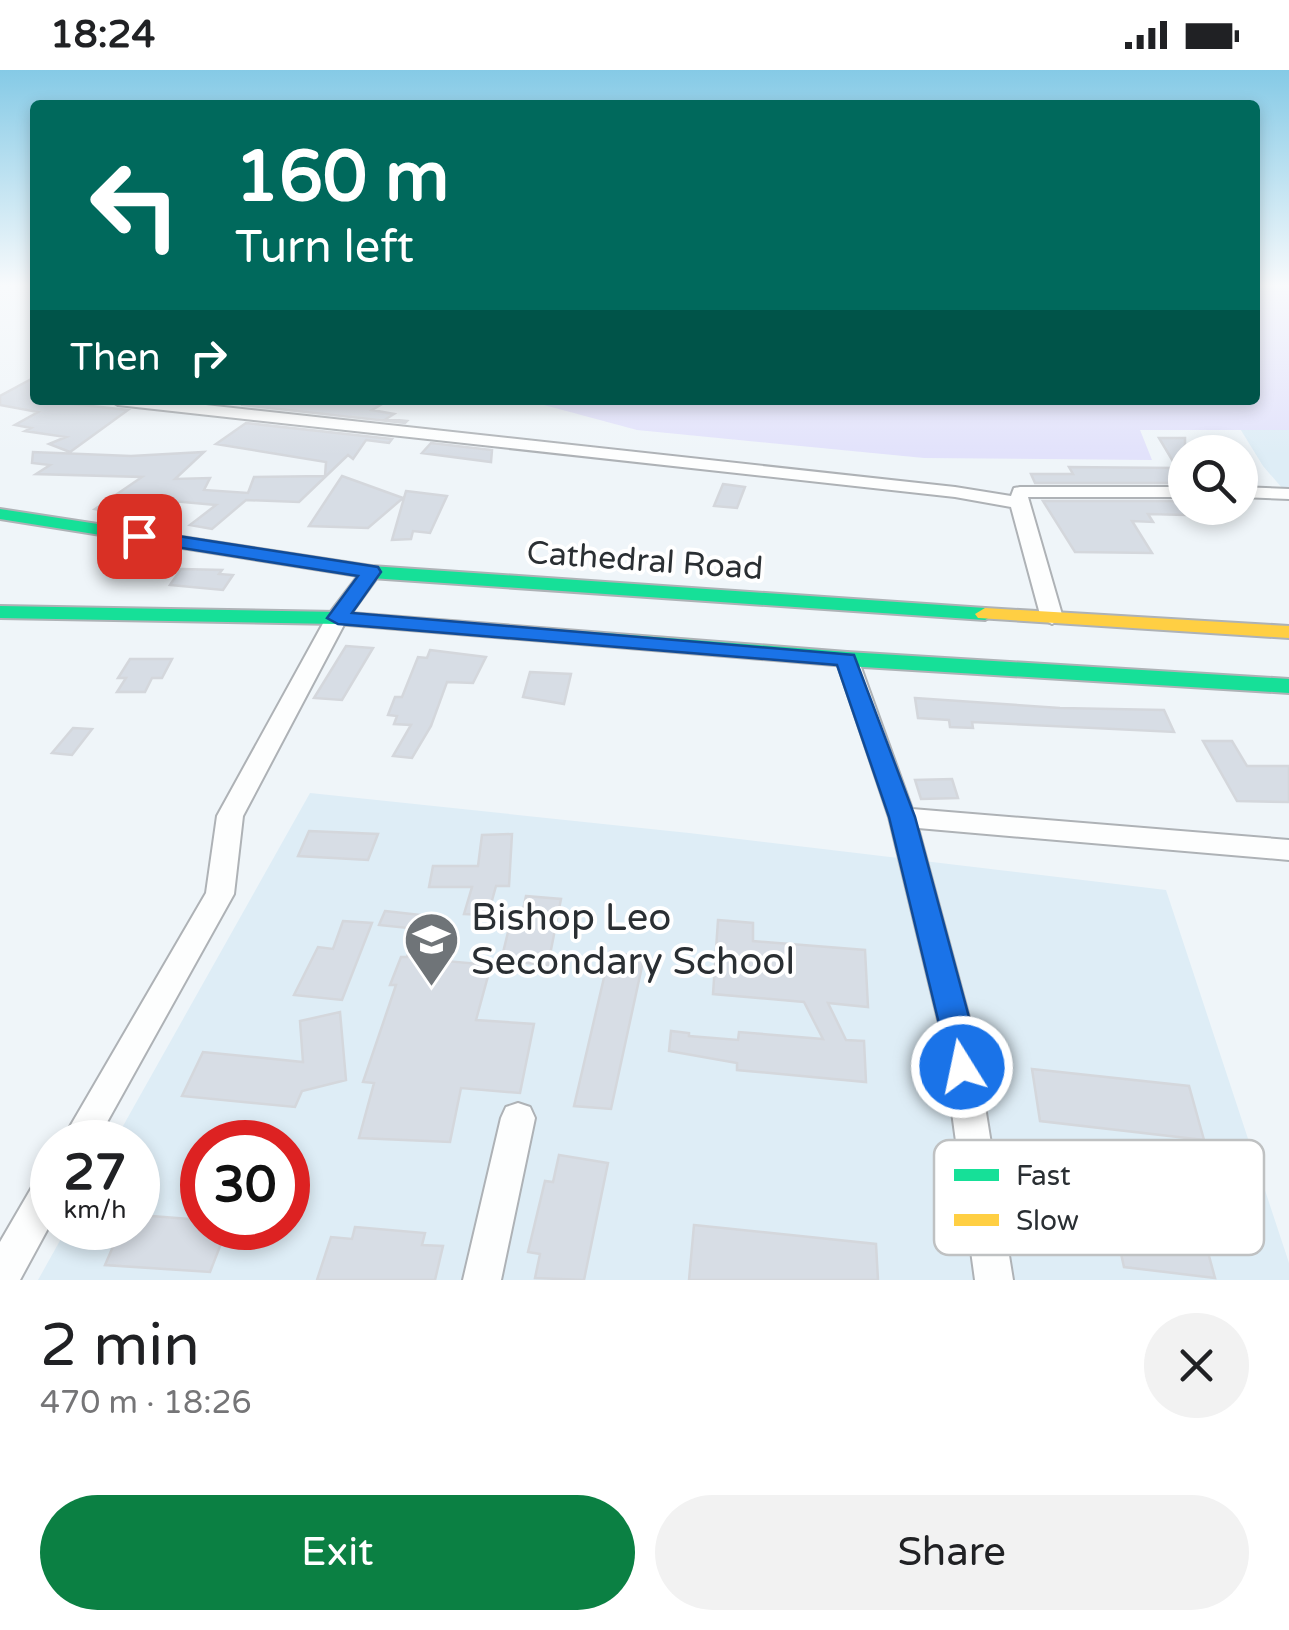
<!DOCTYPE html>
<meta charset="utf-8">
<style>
:root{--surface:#fff;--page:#f2f2f2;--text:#202124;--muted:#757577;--accent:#0b8043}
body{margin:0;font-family:"Varela Round",sans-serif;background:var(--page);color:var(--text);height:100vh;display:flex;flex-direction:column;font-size:38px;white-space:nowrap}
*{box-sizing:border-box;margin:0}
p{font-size:32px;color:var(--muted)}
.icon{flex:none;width:55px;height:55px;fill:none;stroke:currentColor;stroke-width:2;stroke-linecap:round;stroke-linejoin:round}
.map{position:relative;height:1210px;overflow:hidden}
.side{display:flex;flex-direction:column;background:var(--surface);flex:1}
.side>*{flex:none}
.hud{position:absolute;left:30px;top:30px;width:1230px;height:305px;border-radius:10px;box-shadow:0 5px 15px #0003;background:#00695c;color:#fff;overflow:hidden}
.buttons{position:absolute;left:1168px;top:365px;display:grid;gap:20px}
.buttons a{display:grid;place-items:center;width:90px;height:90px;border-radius:50%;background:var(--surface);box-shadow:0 5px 15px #0003;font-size:50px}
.speed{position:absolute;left:30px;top:1050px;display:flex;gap:20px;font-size:50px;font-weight:700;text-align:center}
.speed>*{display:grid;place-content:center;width:130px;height:130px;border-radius:50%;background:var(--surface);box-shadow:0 5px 15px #0003;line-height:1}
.speed small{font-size:25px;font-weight:400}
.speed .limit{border:15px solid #d22;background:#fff;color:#111}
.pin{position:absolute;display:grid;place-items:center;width:85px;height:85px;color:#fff;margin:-42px;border-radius:20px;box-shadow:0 5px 15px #0006}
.me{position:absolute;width:110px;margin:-55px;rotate:350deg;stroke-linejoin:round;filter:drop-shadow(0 0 8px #0008)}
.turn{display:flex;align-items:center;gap:35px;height:210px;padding:0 40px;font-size:45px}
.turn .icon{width:130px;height:130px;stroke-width:2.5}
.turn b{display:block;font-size:70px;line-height:85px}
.then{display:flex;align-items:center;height:95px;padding:0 40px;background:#0003;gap:20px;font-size:38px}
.round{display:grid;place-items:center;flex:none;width:105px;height:105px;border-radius:52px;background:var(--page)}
.headline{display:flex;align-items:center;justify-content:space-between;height:170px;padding:0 40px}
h1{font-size:60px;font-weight:600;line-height:75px}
.action{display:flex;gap:20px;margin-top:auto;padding:20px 40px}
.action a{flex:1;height:115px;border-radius:60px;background:var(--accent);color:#fff;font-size:40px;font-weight:600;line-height:115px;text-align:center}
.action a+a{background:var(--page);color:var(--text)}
.status{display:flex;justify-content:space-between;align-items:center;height:70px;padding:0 50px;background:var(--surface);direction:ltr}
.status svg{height:28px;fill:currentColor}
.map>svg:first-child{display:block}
.built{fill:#deedf6;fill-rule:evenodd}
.green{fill:#e2e2fb}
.building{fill:#d7dde5;stroke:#d4d7dc;stroke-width:2.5}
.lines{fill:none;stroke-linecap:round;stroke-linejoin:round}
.street-casing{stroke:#aeb2b6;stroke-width:4}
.fast-casing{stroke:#aeb2b6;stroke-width:4}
.slow-casing{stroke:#aeb2b6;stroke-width:4}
.street{fill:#fdfefe;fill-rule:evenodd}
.fast{fill:#16e098;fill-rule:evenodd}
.slow{fill:#ffcf43;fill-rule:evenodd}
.route{fill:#1a73e8;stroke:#114b97;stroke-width:2.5}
.labels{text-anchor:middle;stroke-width:8;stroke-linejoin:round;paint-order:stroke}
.street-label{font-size:32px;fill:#2a2f33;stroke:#fff}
.near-poi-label{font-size:38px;fill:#2a2f33;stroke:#fff;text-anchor:start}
.key{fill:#fff;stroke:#bfc1c2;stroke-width:2.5}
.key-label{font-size:28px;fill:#2a2f33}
</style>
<div class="status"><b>18:24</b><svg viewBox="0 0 49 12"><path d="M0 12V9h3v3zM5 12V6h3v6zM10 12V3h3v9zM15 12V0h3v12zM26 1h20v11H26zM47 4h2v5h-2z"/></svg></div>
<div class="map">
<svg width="1289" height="1210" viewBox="0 0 1289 1210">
<rect width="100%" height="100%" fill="#eff5f9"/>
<path class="built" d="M1289,350V426L1263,396L1239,357Z
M310,723L689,763L1166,820L1289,1193V1210H38L67,1158H138V1072H114ZM202,1072H288V1158H202Z"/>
<path class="green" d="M1255,215H1289V360H1140L1152,390L924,388L637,360L544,335L548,330H1255Z"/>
<path class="building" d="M35,307V330L128,340L70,382L49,374L66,367L25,361L31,358L15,355L38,342L0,335V326Z
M242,330H389L372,340L394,344L386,349L407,351L405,353L242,335Z
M246,353L392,369L389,373L366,370L353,389L348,385L299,432L246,430L212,459L190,455L216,435L172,431L146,449L95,439L142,407L36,404L50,395L32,393L33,382L131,386L204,382L175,409L210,408L204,420L248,423L254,407L325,406L326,392L216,374Z
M1159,368H1185V413H1035L1031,404H1073L1069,397L1177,398Z
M431,373L492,380L491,392L422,383Z
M342,406L403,428L368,458L309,456Z
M723,414L745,417L737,438L714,436Z
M406,421L447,426L430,463L413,461L411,469L392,470Z
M1043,431H1185V445L1148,444L1153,452L1132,451L1152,483L1075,482Z
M181,499L222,500L219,504L233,505L223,520L170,515Z
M346,576L373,578L342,630L314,628Z
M430,580L486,587L473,613L447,612L431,656L412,688L393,686L411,655L394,654L397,646L388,645L395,627H402L418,587L427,588Z
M130,589H172L162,608H152L145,622H117L126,608H118Z
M530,602L571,604L564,634L523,627Z
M915,628L1060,638L1164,640L1174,662L972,652L973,658L950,657L949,650L918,648Z
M73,658L92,659L72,685L52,683Z
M1203,671H1232L1247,696H1289V732L1237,731Z
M952,709L958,728L921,729L915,710Z
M309,761L378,764L368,790L298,786Z
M512,764L509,816H496L488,845L464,844L472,817H429L433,796H478L482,765Z
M526,826L561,829L548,895L501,891L509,858H519Z
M385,841L439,847L423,889L491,895L476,950L534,954L520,1023L461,1018L450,1072L359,1068L374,1013L363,1012L396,915H390L401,887H407L418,859L379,855Z
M718,850L753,853V871L865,880L868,937L828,933L846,970L864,971L866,1012L737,1000V993L669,981L671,961L689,963V966L738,970L739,962L823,969L804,932L713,924Z
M343,851L372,853L342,930L294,925L318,877L333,879Z
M610,882L644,887L611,1039L574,1036Z
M340,942L346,1010L302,1021L295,1037L182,1026L203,982L303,992L300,951Z
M1032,999L1189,1016L1204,1070L1040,1051Z
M559,1085L608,1093L584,1210L535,1208L540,1184L528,1182L545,1111L553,1112Z
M1052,1112L1125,1117L1135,1157L1203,1164L1215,1208L1124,1197L1113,1147L1058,1143Z
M138,1145L202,1150V1158H227L210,1202L105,1195L121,1158H138Z
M694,1155L876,1174L878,1210H689Z
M355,1157L425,1163L422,1175L443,1176L435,1210H317L331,1167L352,1169Z"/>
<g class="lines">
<defs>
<path id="street" d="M110,330H160L955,417L1011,426L1014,418L1020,417H1185V427H1028L1063,548L1052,554L1041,548L1011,437L955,427L118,335Z
M1240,417L1289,419V429L1240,427Z
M371,496L381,502L347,549L243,746L234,824L96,1072H61L206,823L217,746L326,548L364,498Z
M847,582L858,589L912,739L1289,770V790L918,758L973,962L1013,1210H975L941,962L889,747L836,589Z
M518,1033L530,1037L535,1048L501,1210H463L501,1048L506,1037Z
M52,1100V1151L20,1210H0V1172L39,1105Z"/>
<path id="fast" d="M0,439L371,496L985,538L995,544L985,550L371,508L0,449Z
M0,536L337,542L847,582L1289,609V623L847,596L337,554L0,548Z"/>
<path id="slow" d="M985,538L1289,556V568L978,548L975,544Z"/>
</defs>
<use href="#street" class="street-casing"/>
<use href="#fast" class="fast-casing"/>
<use href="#slow" class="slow-casing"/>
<use href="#street" class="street"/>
<use href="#fast" class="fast"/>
<use href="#slow" class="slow"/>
</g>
<linearGradient id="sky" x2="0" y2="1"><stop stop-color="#85cae6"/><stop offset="0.56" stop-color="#f8fafc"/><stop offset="1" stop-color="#f8fafc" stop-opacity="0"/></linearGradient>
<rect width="1289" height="385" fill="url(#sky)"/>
<path class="route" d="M139,460L378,497L381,502L352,543L854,585L915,747L973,962L979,997L974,1007L962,1012L951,1007L941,962L889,747L837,595L338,554L327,548L358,506L132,470V461Z"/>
<defs>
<symbol id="school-pin" viewBox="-11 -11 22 30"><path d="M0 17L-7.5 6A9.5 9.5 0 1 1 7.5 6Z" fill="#6f7478" stroke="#fff"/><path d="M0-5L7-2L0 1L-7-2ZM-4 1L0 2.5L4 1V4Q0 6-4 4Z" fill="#fff"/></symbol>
</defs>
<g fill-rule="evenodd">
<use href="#school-pin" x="400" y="838" width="63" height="86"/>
</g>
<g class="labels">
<g class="street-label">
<text transform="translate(645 490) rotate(4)" y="11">Cathedral Road</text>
</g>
<g class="near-poi-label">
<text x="471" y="860">Bishop Leo<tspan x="471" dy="44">Secondary School</tspan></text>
</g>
</g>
<rect x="934" y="1070" width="330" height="115" rx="15" class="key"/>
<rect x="954" y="1099" width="45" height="12" fill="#16e098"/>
<rect x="954" y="1144" width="45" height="12" fill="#ffcf43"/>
<g class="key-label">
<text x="1016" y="1115">Fast</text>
<text x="1016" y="1160">Slow</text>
</g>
</svg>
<div class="buttons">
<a><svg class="icon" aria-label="search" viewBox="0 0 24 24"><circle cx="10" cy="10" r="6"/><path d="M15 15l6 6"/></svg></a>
</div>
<div class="speed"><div>27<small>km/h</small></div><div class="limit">30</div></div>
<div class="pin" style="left:139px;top:466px;background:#d93025"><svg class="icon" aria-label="arrive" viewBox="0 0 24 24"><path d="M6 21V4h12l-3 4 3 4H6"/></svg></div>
<svg class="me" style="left:962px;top:997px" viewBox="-20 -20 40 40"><circle r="17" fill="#1a73e8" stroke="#fff" stroke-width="3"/><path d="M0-11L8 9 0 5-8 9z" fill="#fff"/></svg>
<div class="hud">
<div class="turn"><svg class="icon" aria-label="left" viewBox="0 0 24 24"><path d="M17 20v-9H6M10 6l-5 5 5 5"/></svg><div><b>160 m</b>Turn left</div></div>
<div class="then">Then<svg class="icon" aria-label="right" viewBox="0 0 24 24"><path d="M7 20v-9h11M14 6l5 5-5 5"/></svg></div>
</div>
</div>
<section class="side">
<div class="headline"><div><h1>2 min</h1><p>470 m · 18:26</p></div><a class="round"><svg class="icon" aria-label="close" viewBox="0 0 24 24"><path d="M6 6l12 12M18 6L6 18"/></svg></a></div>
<div class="action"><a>Exit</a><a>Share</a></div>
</section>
